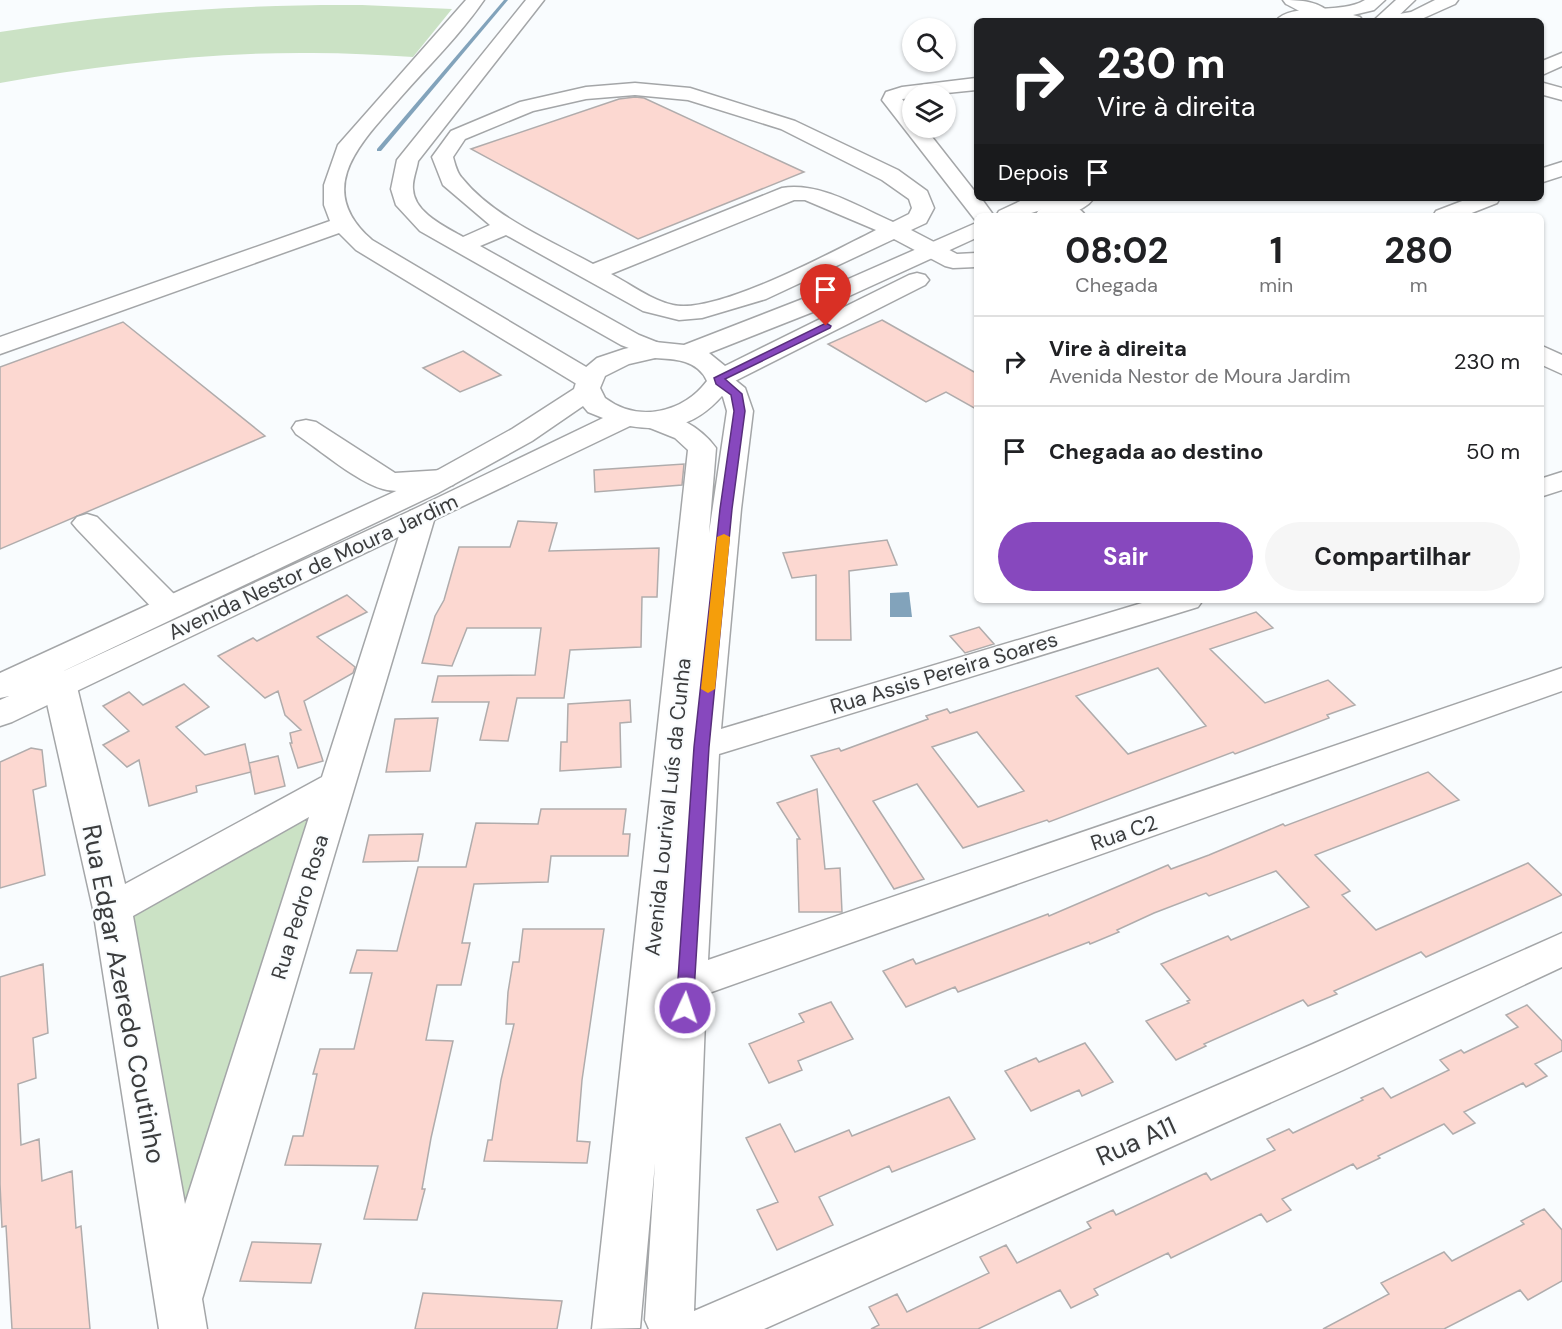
<!DOCTYPE html>
<html lang="pt">
<meta charset="utf-8">
<style>
:root{--surface:#fff;--page:#f6f6f6;--text:#202124;--muted:#757577;--line:#e0e0e0;--accent:#8748be}
body{margin:0;font-family:"DM Sans",sans-serif;background:var(--page);color:var(--text);height:100vh;display:flex;flex-direction:column;font-size:22px;white-space:nowrap}
*{box-sizing:border-box;margin:0}
p{font-size:20px;color:var(--muted)}
.icon{flex:none;width:33px;height:33px;fill:none;stroke:currentColor;stroke-width:2;stroke-linecap:round;stroke-linejoin:round}
.map{position:relative;flex:1;overflow:hidden}
.details{position:absolute;left:974px;top:213px;width:570px;height:390px;display:flex;flex-direction:column;background:var(--surface);border-radius:9px;box-shadow:0 2px 4px #0004}
.details>*{flex:none}
.hud{position:absolute;left:974px;top:18px;width:570px;height:183px;border-radius:9px;box-shadow:0 2px 4px #0004;background:#202124;color:#fff;overflow:hidden}
.buttons{position:absolute;left:902px;top:18px;display:grid;gap:12px}
.buttons a{display:grid;place-items:center;width:54px;height:54px;border-radius:50%;background:var(--surface);box-shadow:0 2px 4px #0004;font-size:30px}
.pin{position:absolute;display:grid;place-items:center;width:51px;height:51px;color:#fff;margin:-62px -26px;border-radius:50% 50% 50% 0;rotate:-45deg;box-shadow:0 0 6px #0007}
.pin .icon{rotate:45deg}
.me{position:absolute;width:66px;margin:-33px;rotate:3deg;stroke-linejoin:round;filter:drop-shadow(0 0 4px #0008)}
.turn{display:flex;align-items:center;gap:21px;height:126px;padding:0 24px;font-size:27px}
.turn .icon{width:78px;height:78px;stroke-width:2.5}
.turn b{display:block;font-size:42px;line-height:51px}
.then{display:flex;align-items:center;height:57px;padding:0 24px;background:#0003;gap:12px;font-size:22px}
.eta{display:flex;justify-content:space-evenly;align-items:center;height:102px;text-align:center}
.eta b{font-size:36px;font-weight:700;line-height:42px}
.primary-button{display:flex;gap:12px;margin-top:auto;padding:12px 24px}
.primary-button a{flex:1;height:69px;border-radius:36px;background:var(--accent);color:#fff;font-size:24px;font-weight:700;line-height:69px;text-align:center}
.primary-button a+a{background:var(--page);color:var(--text)}
ul{padding:0;list-style:none}
li{display:flex;align-items:center;gap:18px;height:90px;padding:0 24px;border-top:2px solid var(--line)}
li div{flex:1}
li b{display:block;font-size:22px}
li em{font-style:normal}
.map>svg:first-child{display:block}
.green{fill:#cbe2c5}
.water{fill:#82a3bb}
.lines{fill:none;stroke-linecap:round;stroke-linejoin:round}
.stream{fill:#82a3bb;fill-rule:evenodd}
.building{fill:#fcd8d1;stroke:#b0acac;stroke-width:1.5;fill-rule:evenodd}
.minor-casing{stroke:#a4a6a8;stroke-width:3}
.major-casing{stroke:#a4a6a8;stroke-width:3}
.minor{fill:#fff;fill-rule:evenodd}
.major{fill:#fff;fill-rule:evenodd}
.route{fill:#8748be;stroke:#582f7c;stroke-width:1.5}
.slow{fill:#f59e0b}
.labels{text-anchor:middle;stroke-width:4.5;stroke-linejoin:round;paint-order:stroke}
.street-label{font-size:21px;fill:#3b3c3d;stroke:#f9fcfe}
.near-street-label{font-size:26px;fill:#3b3c3d;stroke:#f9fcfe}
</style>
<div class="map">
<svg width="1562" height="1329" viewBox="0 0 1562 1329">
<rect width="100%" height="100%" fill="#f9fcfe"/>
<path class="green" d="M362,5L452,9L413,57C379,55 346,53 312,53C208,52 102,65 0,83V32C120,13 241,4 362,5Z
M312,810L184,1219L132,917Z"/>
<path class="water" d="M909,592L912,617H890V593Z"/>
<g class="lines">
<path class="stream" d="M504,0H508L381,151H377V149Z"/>
</g>
<path class="building" d="M635,97L644,98L804,172L638,239L471,149L619,99Z
M882,320L976,373V409L946,392L926,402L828,344Z
M123,322L265,436L0,549V367Z
M463,351L501,375L460,392L423,368Z
M684,464L682,485L595,492L594,470Z
M518,521L557,523L549,551L659,548L657,597H642L641,647L570,650L564,698H517L508,741L480,740L489,702H432L438,676L535,675L541,628H467L452,666L422,663L435,616L444,600L459,547H510Z
M887,540L897,565L849,571L851,640H816V575L792,578L783,553Z
M347,595L367,612L317,637L355,667L353,673L304,701L323,761L298,768L290,743H292L290,733L301,730L285,715L278,691L265,698L218,656L253,638L257,641Z
M1256,612L1273,628L1210,649L1265,703L1328,680L1355,705L1327,715L1329,718L1235,754L1233,752L1049,822L1047,820L963,848L917,784L873,801L924,879L894,889L811,756L839,748L841,751L928,719L926,716L947,709L950,713ZM1158,668L1206,726L1128,754L1076,696ZM977,732L1024,791L978,807L932,747Z
M979,627L994,644L965,653L950,636Z
M184,684L209,707L176,727L205,755L245,744L251,772L196,786L197,792L149,806L139,760L127,767L103,745L129,731L103,706L129,692L143,705Z
M630,700L631,722L620,723L621,767L560,771L561,742H567L568,704Z
M438,718L430,771L386,772L395,719Z
M31,748L42,750L46,786L33,790L45,875L0,888V762Z
M278,756L285,786L255,794L249,763Z
M1428,772L1459,800L1315,855L1350,891L1342,895L1376,930L1528,863L1562,895L1426,957L1421,952L1334,991L1337,994L1308,1006L1303,1000L1204,1044L1206,1046L1176,1060L1146,1021L1189,1003L1187,1001L1190,1000L1161,964L1228,936L1231,940L1309,907L1276,871L1209,896L1206,893L1154,913L1117,930L1119,932L1090,944L1089,942L958,992L955,987L906,1007L883,971L913,959L916,964L1048,914L1049,916L1168,865L1171,869L1209,855L1283,824L1285,826Z
M817,789L825,869L840,868L842,912H799L797,839H800L777,803Z
M541,809H626L623,834H630L628,856H551L548,882L474,884L462,943H470L461,985H437L426,1040L453,1041L431,1138L422,1189H425L417,1220L364,1219L378,1166L285,1165L293,1136H303L317,1074H313L320,1049H354L372,973H350L357,950L397,951L418,867H466L476,823L538,824Z
M423,834L418,861L363,862L369,835Z
M523,929H604L582,1080L577,1141L590,1142L587,1163L484,1161L488,1140H492L501,1080L514,1024H506L508,992L513,962H519Z
M43,964L48,1033L33,1038L36,1078L18,1084L21,1145L39,1139L42,1181L72,1171L76,1228L81,1226L90,1329H12L6,1226L2,1227L0,1184V977Z
M831,1002L853,1039L798,1061L802,1070L769,1083L749,1044L804,1022L799,1014Z
M1527,1005L1562,1041V1051L1535,1064L1547,1076L1526,1087L1523,1083L1464,1112L1475,1123L1453,1134L1444,1124L1378,1156L1380,1158L1357,1169L1353,1164L1282,1199L1291,1210L1267,1222L1261,1214L1171,1258L1168,1253L1094,1289L1098,1295L1071,1308L1060,1290L978,1329H871L879,1325L869,1307L897,1294L907,1312L989,1273L980,1257L1006,1245L1017,1263L1091,1228L1087,1222L1113,1210L1116,1215L1206,1173L1211,1180L1275,1150L1267,1139L1289,1129L1293,1133L1363,1100L1361,1098L1383,1088L1391,1098L1449,1070L1440,1060L1461,1050L1464,1053L1518,1027L1506,1015Z
M1085,1043L1113,1082L1082,1096L1079,1090L1031,1111L1005,1071L1036,1058L1039,1062Z
M949,1097L975,1139L892,1172L889,1166L819,1197L833,1225L777,1250L757,1210L778,1202L746,1138L780,1124L795,1152L849,1130L852,1136Z
M1544,1209L1562,1230V1281L1528,1300L1520,1290L1444,1329H1323L1389,1294L1381,1283L1444,1252L1452,1261L1524,1224L1521,1221Z
M252,1242L321,1244L311,1283L240,1281Z
M423,1293L562,1301L557,1329H415Z"/>
<g class="lines">
<defs>
<path id="minor" d="M466,0H484C460,35 428,66 400,98C362,142 312,188 372,240L598,374L602,380L598,386L589,388L580,386L356,250L339,233L0,354V337L330,221L324,205V185L338,145Z
M526,0H544L418,161C417,169 412,180 413,189C414,213 446,227 463,237L490,225L443,185L432,157L451,131L520,102L586,87L635,83L690,88L795,121L898,170L927,191L934,208L926,223L911,230L957,254L976,253V267L953,268L945,266L894,239L766,299L702,318L679,320L643,311L506,235L480,246L639,335L664,345L668,350L664,355L655,358L621,345L420,231L396,205L391,189L397,160ZM635,95L688,100L781,129L882,180L909,199L912,208L909,214L893,222C858,207 821,182 782,188L593,264C551,241 493,217 462,178C457,173 455,164 453,157L465,139L533,111L586,99ZM794,200H805L876,230C834,251 716,315 673,305C651,300 630,284 611,274Z
M1283,0C1300,0 1320,1 1332,15L1329,19C1315,22 1299,10 1286,4Z
M1435,0H1458L1455,4L1417,21H1379L1382,17L1411,12Z
M1562,53V66L1540,76V62Z
M976,78V90L937,94H912V98L902,99L912,111V128H925L976,193V198H981L994,216H976V221L882,100L886,92L902,87Z
M1562,162V176L1540,183V169Z
M1031,198C1049,198 1075,200 1086,216C1068,216 1042,217 1030,200Z
M1470,198H1500L1497,203L1464,216H1433L1436,211Z
M1540,345L1562,355V374L1540,364Z
M720,373L729,375L745,388L753,411L741,509L721,729L1152,600H1203L1198,607L719,754L708,960L1562,668V691L706,994L694,1311L1313,1044L1562,933V967L1343,1070L764,1329H649L645,1320L655,1163L640,1328L592,1329L688,450L675,438L645,426L641,420L645,414C670,408 702,428 716,448L709,533L727,411L723,397L707,381L711,375Z
M306,420L316,422L395,473L443,470L453,473L457,479L453,485C436,489 400,494 383,489C357,482 320,450 296,434L292,428L296,422Z
M1562,472V490L1540,497V479Z
M420,508L430,511L435,517L202,1299L207,1329H159L93,909L44,690L26,667L31,659L43,656L55,659L77,687L125,884L322,777L405,517L410,511ZM309,817L185,1204L133,916Z
M87,514L97,517L181,601L186,608L181,615L170,618L159,615L77,529L72,523L77,517Z"/>
<path id="major" d="M1365,0H1385L1374,10L1353,15L1360,17L1363,21H1276C1290,2 1341,15 1365,0Z
M1396,0H1415L1393,21H1373Z
M1540,82L1562,88V100L1540,94Z
M1027,198H1056C1043,216 1015,216 996,216L999,211Z
M1066,198H1094C1081,216 1054,216 1035,216L1038,211Z
M976,223V238L823,308L709,353L725,366L909,275L917,273L925,275L929,280L925,285L733,382C706,420 677,434 630,426L12,722L0,726V700L9,696L0,698V673L418,481L512,429L574,389L579,373L597,358L624,349L655,342L684,345L805,298ZM655,358C675,359 698,360 707,381C683,413 638,423 605,398L600,388L605,376L629,364ZM583,406L588,412L603,418L410,511L55,675L438,493L532,441Z"/>
</defs>
<use href="#minor" class="minor-casing"/>
<use href="#major" class="major-casing"/>
<use href="#minor" class="minor"/>
<use href="#major" class="major"/>
</g>
<path class="route" d="M826,323L831,326L830,328L725,379L742,394L745,411L732,509L709,747L693,1008L691,1013L685,1015L679,1013L676,1008L694,747L720,509L734,411L731,395L716,384L714,378Z"/>
<path class="slow" d="M724,534L730,537L715,689L708,693L701,689L717,537Z"/>
<g class="labels">
<g class="street-label">
<text transform="translate(313 567) rotate(-25)" y="7">Avenida Nestor de Moura Jardim</text>
<text transform="translate(944 673) rotate(-17)" y="7">Rua Assis Pereira Soares</text>
<text transform="translate(668 807) rotate(-84)" y="7">Avenida Lourival Luís da Cunha</text>
<text transform="translate(1124 833) rotate(-19)" y="7">Rua C2</text>
<text transform="translate(300 907) rotate(-73)" y="7">Rua Pedro Rosa</text>
</g>
<g class="near-street-label">
<text transform="translate(124 994) rotate(79)" y="9">Rua Edgar Azeredo Coutinho</text>
<text transform="translate(1136 1141) rotate(-24)" y="9">Rua A11</text>
</g>
</g>
</svg>
<div class="buttons">
<a><svg class="icon" aria-label="search" viewBox="0 0 24 24"><circle cx="10" cy="10" r="6"/><path d="M15 15l6 6"/></svg></a>
<a><svg class="icon" aria-label="layers" viewBox="0 0 24 24"><path d="M12 4l9 5-9 5-9-5zM3 14l9 5 9-5"/></svg></a>
</div>
<div class="pin" style="left:826px;top:326px;background:#d93025"><svg class="icon" aria-label="arrive" viewBox="0 0 24 24"><path d="M6 21V4h12l-3 4 3 4H6"/></svg></div>
<svg class="me" style="left:685px;top:1008px" viewBox="-20 -20 40 40"><circle r="17" fill="#8748be" stroke="#fff" stroke-width="3"/><path d="M0-11L8 9 0 5-8 9z" fill="#fff"/></svg>
<div class="hud">
<div class="turn"><svg class="icon" aria-label="right" viewBox="0 0 24 24"><path d="M7 20v-9h11M14 6l5 5-5 5"/></svg><div><b>230 m</b>Vire à direita</div></div>
<div class="then">Depois<svg class="icon" aria-label="arrive" viewBox="0 0 24 24"><path d="M6 21V4h12l-3 4 3 4H6"/></svg></div>
</div>
<section class="details">
<div class="eta">
<div><b>08:02</b><p>Chegada</p></div>
<div><b>1</b><p>min</p></div>
<div><b>280</b><p>m</p></div>
</div>
<ul>
<li><svg class="icon" aria-label="right" viewBox="0 0 24 24"><path d="M7 20v-9h11M14 6l5 5-5 5"/></svg><div><b>Vire à direita</b><p>Avenida Nestor de Moura Jardim</p></div><em>230 m</em></li>
<li><svg class="icon" aria-label="arrive" viewBox="0 0 24 24"><path d="M6 21V4h12l-3 4 3 4H6"/></svg><div><b>Chegada ao destino</b></div><em>50 m</em></li>
</ul>
<div class="primary-button"><a>Sair</a><a>Compartilhar</a></div>
</section>
</div>
